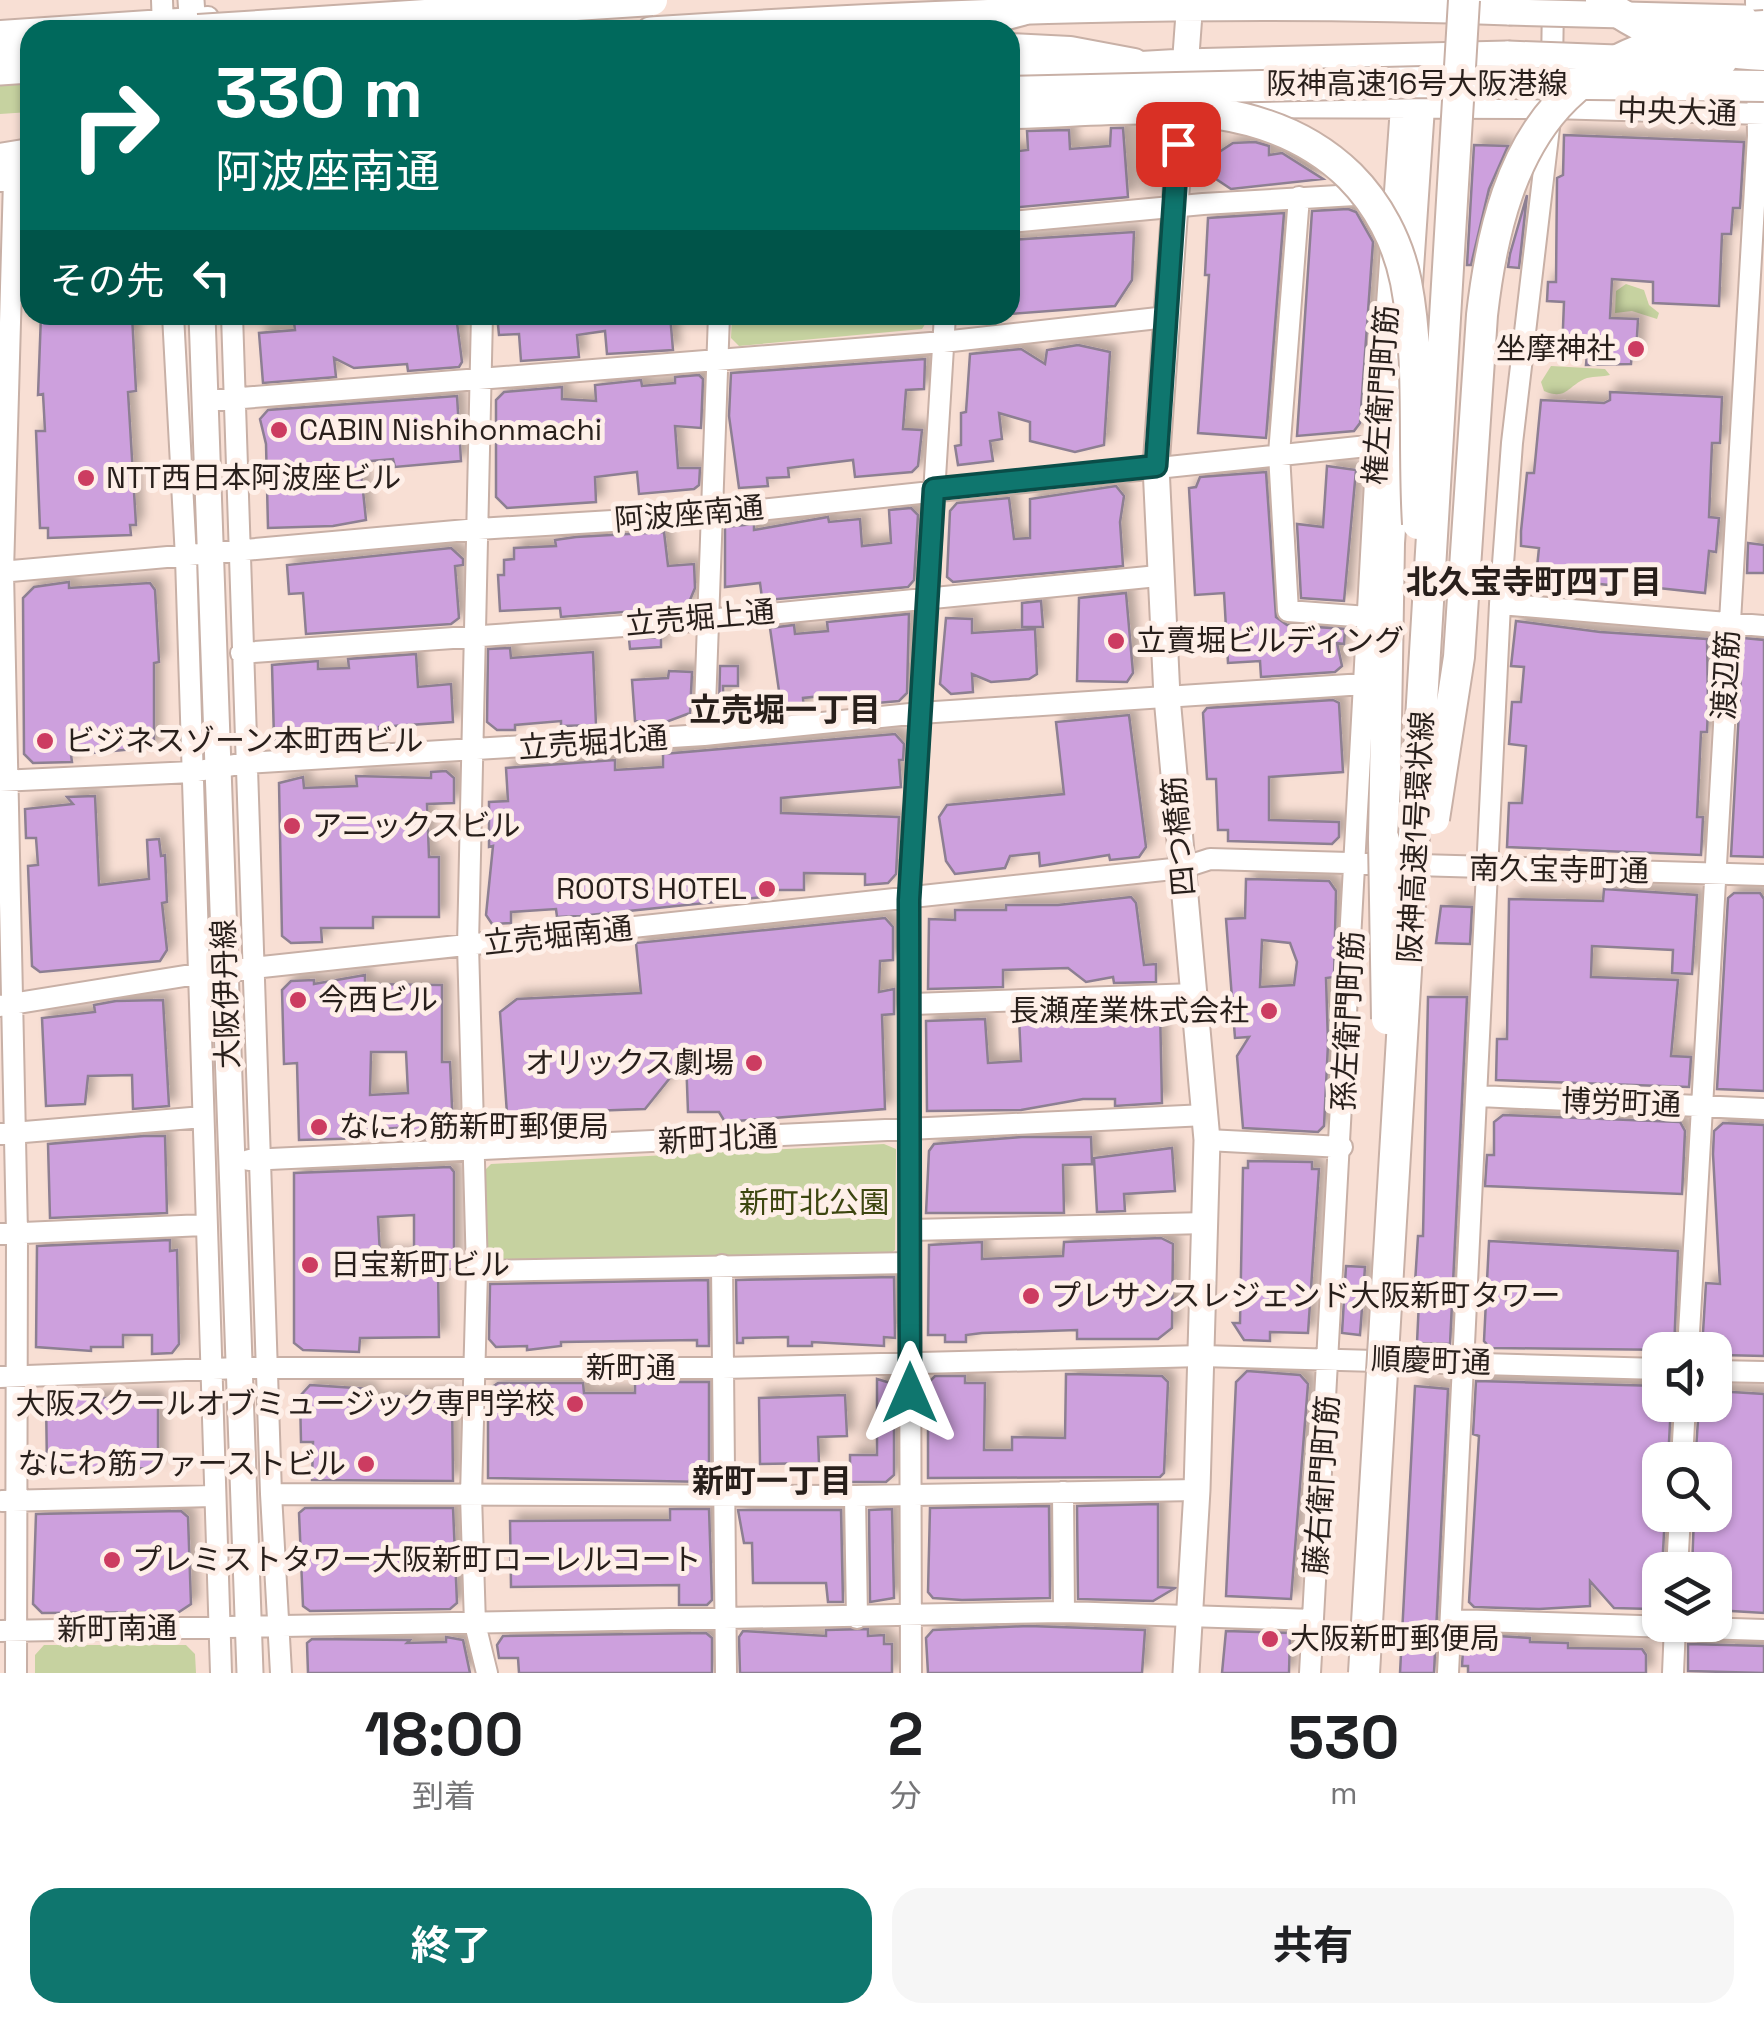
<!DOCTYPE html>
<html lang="ja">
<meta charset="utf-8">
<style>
:root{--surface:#fff;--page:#f6f6f6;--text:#202124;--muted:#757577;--accent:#0f766e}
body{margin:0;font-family:"Space Grotesk","Noto Sans JP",sans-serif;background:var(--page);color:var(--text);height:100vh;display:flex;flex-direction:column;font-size:38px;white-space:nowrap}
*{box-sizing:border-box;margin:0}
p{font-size:32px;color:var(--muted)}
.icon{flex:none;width:55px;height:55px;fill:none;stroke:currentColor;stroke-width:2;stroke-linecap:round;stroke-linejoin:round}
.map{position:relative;height:1673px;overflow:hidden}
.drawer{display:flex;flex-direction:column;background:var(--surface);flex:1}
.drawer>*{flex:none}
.top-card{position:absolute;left:20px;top:20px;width:1000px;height:305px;border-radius:30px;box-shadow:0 2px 8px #0004;background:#00695c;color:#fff;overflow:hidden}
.tools{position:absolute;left:1642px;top:1332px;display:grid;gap:20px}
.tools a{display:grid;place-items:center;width:90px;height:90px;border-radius:20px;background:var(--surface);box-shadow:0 2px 8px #0004;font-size:50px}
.pin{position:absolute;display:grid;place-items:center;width:85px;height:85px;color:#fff;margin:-42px;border-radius:20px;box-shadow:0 5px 15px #0006}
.me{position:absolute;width:110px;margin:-55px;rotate:0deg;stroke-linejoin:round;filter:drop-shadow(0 0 8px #0008)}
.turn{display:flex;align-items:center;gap:35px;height:210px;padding:0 30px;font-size:45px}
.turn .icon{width:130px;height:130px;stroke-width:2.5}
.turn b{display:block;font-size:70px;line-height:85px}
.then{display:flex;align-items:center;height:95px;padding:0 30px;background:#0003;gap:20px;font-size:38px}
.eta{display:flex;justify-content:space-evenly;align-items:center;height:170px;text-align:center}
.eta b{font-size:60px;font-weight:700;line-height:70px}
.cta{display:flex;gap:20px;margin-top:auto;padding:20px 30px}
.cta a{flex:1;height:115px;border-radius:30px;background:var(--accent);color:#fff;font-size:40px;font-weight:700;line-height:115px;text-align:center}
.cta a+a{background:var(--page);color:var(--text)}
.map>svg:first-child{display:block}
.green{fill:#c6d2a0}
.building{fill:#cda0dd;stroke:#8d7f92;stroke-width:2.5;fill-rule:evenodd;filter:url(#shadow)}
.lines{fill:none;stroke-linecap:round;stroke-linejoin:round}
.minor-casing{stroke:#c8b0a6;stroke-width:24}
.major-casing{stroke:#c8b0a6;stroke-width:29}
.highway-casing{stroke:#c8b0a6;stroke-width:34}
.minor{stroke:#fff;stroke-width:20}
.major{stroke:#fff;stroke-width:25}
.highway{stroke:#fff;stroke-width:30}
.major-bridge-casing{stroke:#c8b0a6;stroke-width:29;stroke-linecap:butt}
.highway-bridge-casing{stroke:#c8b0a6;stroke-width:34;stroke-linecap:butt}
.major-bridge{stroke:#fff;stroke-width:25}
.highway-bridge{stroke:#fff;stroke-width:30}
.route-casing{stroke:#0a4d48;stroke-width:25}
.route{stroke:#0f766e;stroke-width:18}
.poi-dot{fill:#cc3c61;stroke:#feefe8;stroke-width:4}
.labels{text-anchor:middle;stroke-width:10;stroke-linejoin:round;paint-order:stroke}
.street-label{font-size:30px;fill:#281f1b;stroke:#feefe8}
.poi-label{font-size:30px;fill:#281f1b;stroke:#feefe8;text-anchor:start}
.park-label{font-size:30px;fill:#3c460f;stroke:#feefe8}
.neighbourhood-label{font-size:32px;font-weight:bold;fill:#281f1b;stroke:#feefe8}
</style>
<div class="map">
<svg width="1764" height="1673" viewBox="0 0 1764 1673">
<defs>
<filter id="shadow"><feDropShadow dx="7" dy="-7" stdDeviation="5" flood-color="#0004"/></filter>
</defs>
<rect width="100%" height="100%" fill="#f8dfd4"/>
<path class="green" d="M30,82V112L0,114V85Z
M1626,284L1644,290L1649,305L1659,313L1657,319L1632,311L1615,313L1616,291Z
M732,315H931L922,329L739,346L731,338Z
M1551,366L1605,369L1610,375C1603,377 1595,376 1587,378C1568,385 1567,401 1544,391L1541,382Z
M884,1144L896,1149L895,1250L887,1256L494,1265L485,1257V1170L491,1164Z
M44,1645H186L195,1654L196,1673H35V1655Z"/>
<path class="building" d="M1111,128H1123L1128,197L1010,208V152L1028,150L1027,131L1069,130L1070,149L1110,146Z
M1564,135L1744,142L1740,208H1733L1731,234H1722L1719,306L1653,303V282L1612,279L1610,318L1638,319L1636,353H1632L1631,364L1586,365L1587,354L1562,353L1564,302L1547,301L1548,282H1556L1557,178L1563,175Z
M1255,142L1269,146V155L1282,153L1323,179L1231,189L1210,175V158L1233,143Z
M1474,145L1508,146L1489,189L1471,265H1467Z
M1527,195L1519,268L1508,267L1510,254Z
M1348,209L1356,212L1373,242L1360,423L1354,431L1297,436L1312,211Z
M1284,213L1266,438L1198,433L1209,275H1205L1208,218Z
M1134,232L1132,280L1115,306L1010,314V240Z
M41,315H132L136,391L128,392L136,525H130L131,535L48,538V528H40L36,431H45L43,394L38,395Z
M293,315H456L462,362L459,367L408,371L407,364L354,368L334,358L336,377L263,383L259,333L295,330Z
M497,315H670L673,350L607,354L605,331L577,335L579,357L521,361L519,334L499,335Z
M1078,345L1110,352L1104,445L1075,452L1030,441V422L999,413L1002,439L990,441L993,461L958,465L955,446L961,445V413L966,412L970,354L1021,349L1045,364L1047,350Z
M925,359L924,389L906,390L903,429L922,430L918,466L912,472L855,477L853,460L788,468L789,477L767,478L768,486L739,488L729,416L731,373Z
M699,375L703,379L701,428L675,426L678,468H700L699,485L694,489L639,494L637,472L595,477L596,502L507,508L496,497V400L504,392L562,387V399L596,401L595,385L641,380L642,386L675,383V377Z
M1610,392L1722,397L1720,443H1712L1709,517L1719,518L1716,552L1709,551L1705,593L1639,586L1641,569L1611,566L1609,585L1536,577L1539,548L1521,546V531L1527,473H1534L1541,400L1604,403L1610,400Z
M457,396L461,461L395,467L393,459L360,462L366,520L333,526L268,528L266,444L260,419L268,410Z
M1327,466L1356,470L1344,601L1301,598L1297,524L1323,527Z
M1266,472L1276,617L1287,625L1345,629L1344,644L1337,643L1342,666L1335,672L1261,677L1260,661L1228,663L1224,593L1195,595L1189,488L1196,487L1200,477Z
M1116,486L1124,496L1120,522L1123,566L953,582L947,577L950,511L957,503L1009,498L1014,539L1030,538V499Z
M911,508L918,515L914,580L908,587L767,600L762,598L760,583L725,587V527L754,524V530L828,517L829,522L860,519L862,546L891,543L889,510Z
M664,532L668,566L694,564L695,588L687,607L561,617L560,608L500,611L498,575H504V560L514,559V548L556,546L555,540L576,537Z
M1748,543L1764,545V573H1747Z
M451,548L463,559V565L455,566L459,618L451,624L306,634L303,593L289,594L287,565Z
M69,582V588L150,583L155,590L159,662L154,663V747L71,755L72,762L33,763L24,754L23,598L34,587Z
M1126,593L1133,673L1127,682L1077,681L1079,598Z
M1041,601L1043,627H1022V603Z
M909,614L907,693L899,701L855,705V700L834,701V695L803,698L804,710L782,712L770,628L794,625L795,634L828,631L827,622Z
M946,618L972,619V633L1035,629L1037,674L1029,679L991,682L972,674L973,692L951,694L940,684Z
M1516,621L1600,632L1707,639L1708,707L1707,732H1701L1697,817H1703L1701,855L1507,847L1509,803H1522L1526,746L1509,744L1512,702H1521L1524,667L1511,666Z
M661,637V647L630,649L629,639Z
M1743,638L1764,640V857L1731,856Z
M510,648L511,658L593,652L596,725L561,726V721L515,725V730H497L487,722L488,649Z
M416,654L418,687L451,684L453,722L379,727L380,735L323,736V741L302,745H281L274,739L272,665L318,661V669L349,668L348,659Z
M720,666H738V686H723L724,719L719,712Z
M669,671L692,672L690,713L666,722L635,721L632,680L668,678Z
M1333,700L1339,703L1343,772L1269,777V820L1339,822V837L1332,844L1228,841V830H1218L1216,779H1207L1203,713L1207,708Z
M1129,715L1146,847L1139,857L1110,860L1109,855L1040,866L1039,853L1010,856L1005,868L955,874L946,861L939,817L947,805L1064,794L1056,722Z
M895,734L904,744L903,760H899L901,787L781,798V813L899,817L896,874L888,883L865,885V874L804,873V890H773L774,896L580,916L557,917L556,909L511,912V923L492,924L486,915L493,846L489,847V802L508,801L506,768L615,760V770L663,767V754Z
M446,771L454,778V803L427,804L429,857H439V917H373V928H321L322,942L291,943L282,936L279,783L303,777L304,788L357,786L356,776L431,778V772Z
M95,796L99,885L149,879L147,840L159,839L161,856L165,855L167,902L162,903L167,950L160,961L40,972L32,966L28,866L38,865L36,838H26L25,809L73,804L67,797Z
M1246,879L1329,881L1336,891L1334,977L1326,978L1328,1044L1324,1126L1318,1132L1243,1128L1237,1056L1249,1037L1235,1038L1226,919L1245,918ZM1262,940L1290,943L1297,962L1294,985L1260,987Z
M1604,889L1697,895L1692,974L1672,973L1673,950L1592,946L1591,977L1678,980L1671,1056L1691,1057L1689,1087L1496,1080L1497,1039H1507L1509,899L1603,901Z
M1734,893H1760L1764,899V1091L1717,1089L1728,898Z
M1131,897L1136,903L1144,965L1156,964V982L1114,983L1113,977L1086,982L1068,968L1003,970V987L928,989L929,919L955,920V910H1006V905H1058Z
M1441,906L1472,907L1470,944L1436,943Z
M885,918L893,927V960L880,961L879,992L894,989V1014L882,1015L885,1109L725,1122L719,1112H688L686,1058L645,1109L507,1114L500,1012L517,999L641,993L636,943Z
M365,975V984L442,985V1062H450L453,1129L445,1137L411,1139L410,1127L368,1130L369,1138L299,1140L297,1063L284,1064L282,990L291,981L314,980V984ZM371,1052H406L408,1093L370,1095Z
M1428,997H1467L1450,1344L1417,1343L1419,1300L1414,1299L1418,1236H1423Z
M163,1000L169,1106L133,1109L132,1075L88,1076L85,1104L46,1106L42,1018L95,1012L94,1005L116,1001Z
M1160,1009L1162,1103L1115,1106V1099H1083L1021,1110L927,1111L926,1021L985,1019L988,1063L1021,1061L1019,1017L1079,1014L1080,1019L1119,1018L1118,1010Z
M1503,1115L1680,1122L1685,1131L1682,1194L1485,1186L1487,1155H1494V1122Z
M1723,1123L1764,1125V1356L1720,1355V1349H1702L1706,1283L1720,1284L1713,1154L1714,1131Z
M144,1136H165L167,1213L50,1218L48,1144Z
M1022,1137H1091L1092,1164L1063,1165L1064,1213H926L929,1151L934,1144Z
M1172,1148L1175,1191L1124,1194L1125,1211L1097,1212L1094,1158Z
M1248,1161L1312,1162V1169H1319L1308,1333L1270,1332V1341L1244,1340L1233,1323H1240L1243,1168H1248Z
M450,1167L454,1172V1269L438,1270L439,1337L360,1338L359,1352L303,1350L294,1343V1173ZM414,1215V1255H380L378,1217Z
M1161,1238L1173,1244L1172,1328L1158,1339H1077V1330L982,1333L966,1335V1342H945V1335H928L929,1245L982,1242V1259L1063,1256L1064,1242Z
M170,1240V1251L177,1250L179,1344L172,1353L152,1354V1335H123V1347H91V1351L36,1347L37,1246Z
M1489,1241L1678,1251L1674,1350L1490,1348L1484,1341Z
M1346,1266L1365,1267L1360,1335L1342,1333Z
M894,1277L895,1338L884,1337V1346L812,1342V1346H788V1337L743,1338V1343H737L736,1280Z
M708,1280L709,1346H697V1340L561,1342V1346L527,1350V1346L496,1347L489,1339L490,1284Z
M1247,1371L1300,1375L1308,1384L1291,1599L1226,1596L1236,1382Z
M1066,1374L1162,1376L1168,1382L1164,1473L1160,1477L928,1478V1383L935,1376H965V1383H985L984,1450H1012V1437L1065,1438Z
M877,1379L894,1384V1475L886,1482H850V1455H877Z
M1476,1381L1660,1386V1405H1671L1668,1460H1660V1515H1665L1660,1605L1652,1609L1614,1608L1590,1581V1606L1539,1609L1474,1607L1469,1602L1479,1436L1473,1434Z
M635,1382H709V1482L488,1478V1390L498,1383H583L584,1393H635Z
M310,1385L370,1389V1399L452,1393L453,1481L312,1480L313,1442H301L300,1396Z
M1415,1386L1448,1389L1434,1673H1400Z
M1715,1391L1764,1394V1613L1715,1610V1570H1692L1694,1515H1715V1460H1700L1701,1450H1696L1699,1405H1715Z
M845,1395L847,1436L818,1437L819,1463L760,1464L759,1398Z
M46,1398H158V1468L47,1469Z
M1158,1504V1587L1175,1588L1153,1601L1078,1599L1077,1506Z
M1049,1506L1050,1598L962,1600L933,1598L928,1592L930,1508Z
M305,1508H453L457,1603L450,1609L310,1611L303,1606L299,1513Z
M670,1509H709L712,1600L707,1605H679V1585L511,1587L510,1521L670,1520Z
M892,1509L894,1598L870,1602L869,1510Z
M738,1510H841L843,1602H828L826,1583H753L752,1543H744Z
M181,1511L188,1517L191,1604L179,1612L42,1613L33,1604L36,1514Z
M1029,1626L1145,1630L1142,1673H928L926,1638L933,1630Z
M868,1629V1636L884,1635V1644H892V1673H740L739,1637L743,1631L826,1636V1630Z
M1226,1631L1290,1633L1289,1673H1222Z
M706,1633L712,1638V1673H519L518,1658H499L497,1645L503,1636Z
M1464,1634L1530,1638V1642L1568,1643V1648L1642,1649L1646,1655V1673H1468V1666H1462Z
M446,1637L463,1640L470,1673H308L307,1643L312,1639L410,1640L407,1643L446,1642Z
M1688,1644L1764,1646V1673L1688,1671Z"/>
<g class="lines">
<defs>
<path id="minor" d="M162,0L163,30
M0,31L208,17
M1552,70L1553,0
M1228,107L1551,108
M1551,108L1764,114
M14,180L3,572L17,1233L16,1673
M0,181L30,179
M1299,197L1279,454L1288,611L1368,617
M1010,222L1203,204L1372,194
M173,315L186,558L221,1673
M232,315L271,1494L281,1673
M482,315L468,945L477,1271L471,1495L475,1624L487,1673
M204,401L943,342L1167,317
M0,572L478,529L712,515L1377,445
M1500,604L1764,626
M241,653L708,620L1158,576
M704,735L719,315
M0,781L192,772L246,763L704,735L920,713L1364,684
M913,1004L1195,994
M0,1006L197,974L1182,868L1210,859L1764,875
M1479,1096L1764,1109
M0,1134L203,1117
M1207,1140L1342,1147
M249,1160L1206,1115
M911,1230L1207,1223
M0,1234L204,1225
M722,1265L726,1673
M477,1271L910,1263
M1688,1350L1758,136L1756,0
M1715,1371L1764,1372
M0,1377L239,1368H722L1202,1356L1660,1369
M1682,1460L1685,1405
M1063,1492L1064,1612
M271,1494L855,1496L1197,1490
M855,1496L857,1618
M2,1501L214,1496
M1677,1570L1680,1515
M1452,1620L1764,1630
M0,1631L1064,1612L1313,1620
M911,1673L909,900L945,315
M1310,1673L1377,445L1401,107
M1448,1673L1500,604L1512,443L1550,119
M1673,1673L1675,1625"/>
<path id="major" d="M191,0L193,30
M650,30C937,11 1222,1 1509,12
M0,72L30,70
M1010,72L1184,62L1508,54
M202,315L250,1673
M1186,1673L1197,1490L1207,1140L1167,697L1156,466L1190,0"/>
<path id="highway" d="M946,30L1022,10
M0,47L30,44
M1010,49L1070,52L1134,64
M0,159L30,154
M1407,283L1419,107
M1384,840L1389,543L1403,344"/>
</defs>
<use href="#minor" class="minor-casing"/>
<use href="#major" class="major-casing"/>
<use href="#highway" class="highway-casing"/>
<use href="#minor" class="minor"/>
<use href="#major" class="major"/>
<use href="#highway" class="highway"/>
<defs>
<path id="major-bridge" d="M1509,12L1744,18
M1508,54L1724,62"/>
<path id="highway-bridge" d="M1601,0C1650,38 1702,52 1764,55
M198,30L652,0
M1010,92L1424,82L1764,86
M1010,113C1126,111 1259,87 1350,176C1378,204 1398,242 1406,282C1421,360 1413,445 1418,524
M1434,819L1459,657L1482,315C1503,131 1568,37 1764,26
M1384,840L1387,1019
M1364,1673L1464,0"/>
</defs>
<use href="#major-bridge" class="major-bridge-casing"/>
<use href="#highway-bridge" class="highway-bridge-casing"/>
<use href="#major-bridge" class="major-bridge"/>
<use href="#highway-bridge" class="highway-bridge"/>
</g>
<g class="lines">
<defs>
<path id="route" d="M910,1393L909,900L934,489L1156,466L1178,144"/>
</defs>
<use href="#route" class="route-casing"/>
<use href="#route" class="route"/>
</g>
<g class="poi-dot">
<circle cx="1636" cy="349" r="10"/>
<circle cx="279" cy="430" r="10"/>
<circle cx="86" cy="478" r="10"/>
<circle cx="1116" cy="641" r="10"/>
<circle cx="45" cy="741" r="10"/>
<circle cx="292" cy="826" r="10"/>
<circle cx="767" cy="889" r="10"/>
<circle cx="298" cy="1000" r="10"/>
<circle cx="1269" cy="1011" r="10"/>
<circle cx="754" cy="1063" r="10"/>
<circle cx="319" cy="1127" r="10"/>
<circle cx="310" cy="1265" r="10"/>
<circle cx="1031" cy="1296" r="10"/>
<circle cx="575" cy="1404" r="10"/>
<circle cx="366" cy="1464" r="10"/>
<circle cx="112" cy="1560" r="10"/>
<circle cx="1270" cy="1639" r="10"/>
</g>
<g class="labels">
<g class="street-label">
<text x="1417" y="94">阪神高速16号大阪港線</text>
<text transform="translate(1677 112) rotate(2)" y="10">中央大通</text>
<text transform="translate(1381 395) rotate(-86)" y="10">権左衛門町筋</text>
<text transform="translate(689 514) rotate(-5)" y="10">阿波座南通</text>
<text transform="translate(700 618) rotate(-5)" y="10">立売堀上通</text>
<text transform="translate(1726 675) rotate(-87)" y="10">渡辺筋</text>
<text transform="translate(593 743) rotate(-4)" y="10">立売堀北通</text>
<text transform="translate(1179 836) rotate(-95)" y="10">四つ橋筋</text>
<text transform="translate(1416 837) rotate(-87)" y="10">阪神高速1号環状線</text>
<text transform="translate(1559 870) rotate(1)" y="10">南久宝寺町通</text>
<text transform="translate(558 936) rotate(-6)" y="10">立売堀南通</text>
<text transform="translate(226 994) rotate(-92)" y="10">大阪伊丹線</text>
<text transform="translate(1348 1021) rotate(-87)" y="10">孫左衛門町筋</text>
<text transform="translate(1621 1103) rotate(2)" y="10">博労町通</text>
<text transform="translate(718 1139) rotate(-3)" y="10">新町北通</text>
<text transform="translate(1431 1361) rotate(2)" y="10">順慶町通</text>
<text x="631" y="1378">新町通</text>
<text transform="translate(1322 1485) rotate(-86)" y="10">藤右衛門町筋</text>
<text transform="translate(117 1629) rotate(-1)" y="10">新町南通</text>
</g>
<g class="poi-label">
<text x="1616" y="359" text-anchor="end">坐摩神社</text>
<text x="299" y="440">CABIN Nishihonmachi</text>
<text x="106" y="488">NTT西日本阿波座ビル</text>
<text x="1136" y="651">立賣堀ビルディング</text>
<text x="65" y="751">ビジネスゾーン本町西ビル</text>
<text x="312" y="836">アニックスビル</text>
<text x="747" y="899" text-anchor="end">ROOTS HOTEL</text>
<text x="318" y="1010">今西ビル</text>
<text x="1249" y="1021" text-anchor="end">長瀬産業株式会社</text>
<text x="734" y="1073" text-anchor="end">オリックス劇場</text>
<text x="339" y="1137">なにわ筋新町郵便局</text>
<text x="330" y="1275">日宝新町ビル</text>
<text x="1051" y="1306">プレサンスレジェンド大阪新町タワー</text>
<text x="555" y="1414" text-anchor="end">大阪スクールオブミュージック専門学校</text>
<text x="346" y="1474" text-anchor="end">なにわ筋ファーストビル</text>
<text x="132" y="1570">プレミストタワー大阪新町ローレルコート</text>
<text x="1290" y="1649">大阪新町郵便局</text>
</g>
<g class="park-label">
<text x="814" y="1213">新町北公園</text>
</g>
<g class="neighbourhood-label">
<text x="1534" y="593">北久宝寺町四丁目</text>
<text x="785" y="721">立売堀一丁目</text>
<text x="772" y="1492">新町一丁目</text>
</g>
</g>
</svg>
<div class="tools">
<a><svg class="icon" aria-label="sound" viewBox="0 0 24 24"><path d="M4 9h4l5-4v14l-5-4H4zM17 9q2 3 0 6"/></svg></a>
<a><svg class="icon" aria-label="search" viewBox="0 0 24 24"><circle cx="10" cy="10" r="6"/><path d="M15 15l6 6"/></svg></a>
<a><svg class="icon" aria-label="layers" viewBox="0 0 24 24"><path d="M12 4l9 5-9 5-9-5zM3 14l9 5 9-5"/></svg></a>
</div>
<div class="pin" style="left:1178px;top:144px;background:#d93025"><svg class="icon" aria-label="arrive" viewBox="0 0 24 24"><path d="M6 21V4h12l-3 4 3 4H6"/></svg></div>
<svg class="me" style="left:910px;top:1393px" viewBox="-20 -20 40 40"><path d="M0-17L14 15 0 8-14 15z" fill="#0f766e" stroke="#fff" stroke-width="4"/></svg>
<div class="top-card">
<div class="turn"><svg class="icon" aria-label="right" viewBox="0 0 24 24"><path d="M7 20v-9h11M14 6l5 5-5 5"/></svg><div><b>330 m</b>阿波座南通</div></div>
<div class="then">その先<svg class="icon" aria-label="left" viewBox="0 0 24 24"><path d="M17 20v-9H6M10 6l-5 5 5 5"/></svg></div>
</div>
</div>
<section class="drawer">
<div class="eta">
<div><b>18:00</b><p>到着</p></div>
<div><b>2</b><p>分</p></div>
<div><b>530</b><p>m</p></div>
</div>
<div class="cta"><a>終了</a><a>共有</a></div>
</section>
